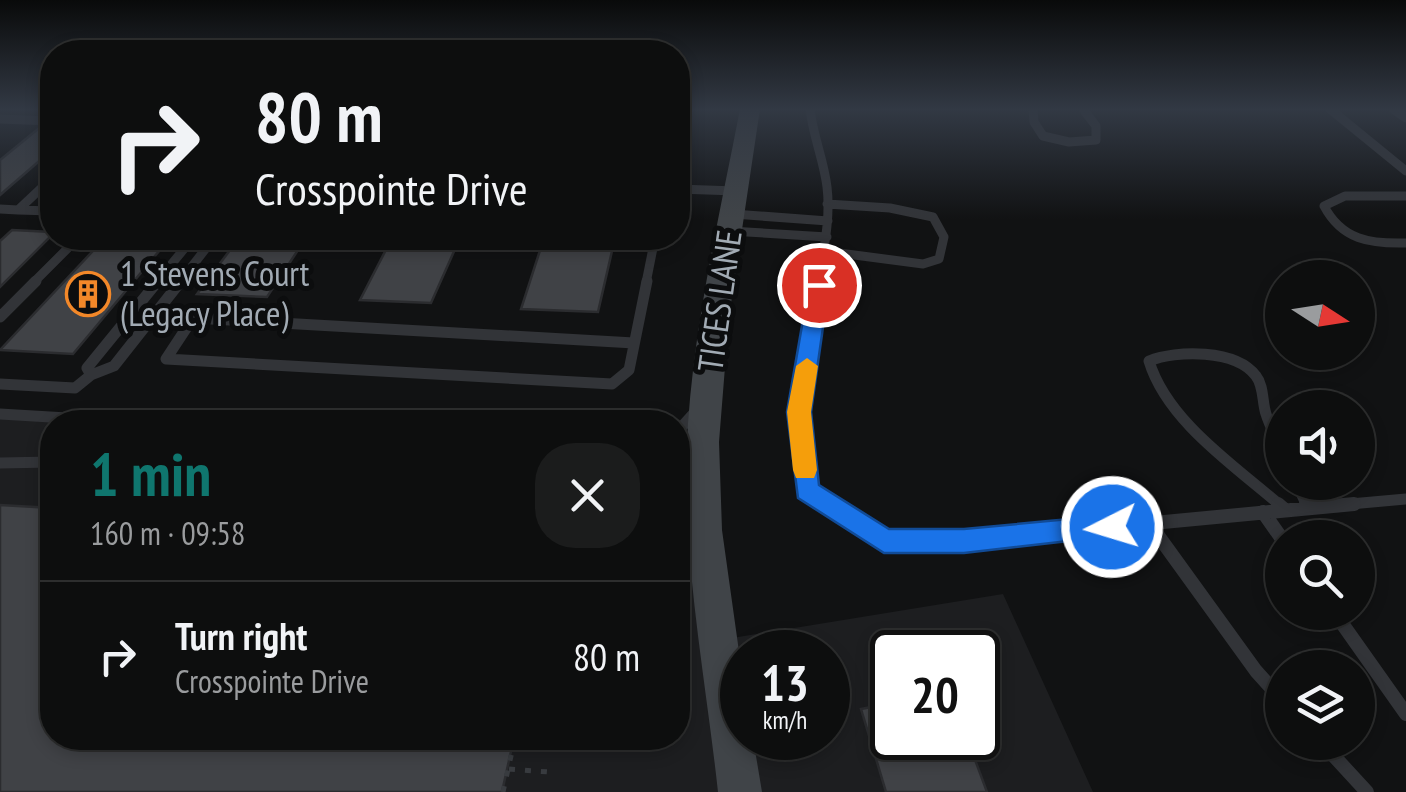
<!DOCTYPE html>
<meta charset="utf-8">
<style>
:root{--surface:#0d0e0e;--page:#1b1c1c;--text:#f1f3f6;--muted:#9a9c9e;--line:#2d2e2e;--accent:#0f766e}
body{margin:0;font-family:"PT Sans Narrow",sans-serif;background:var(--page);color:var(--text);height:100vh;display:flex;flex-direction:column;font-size:38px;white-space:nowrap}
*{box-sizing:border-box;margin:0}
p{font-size:32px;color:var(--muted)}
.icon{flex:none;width:55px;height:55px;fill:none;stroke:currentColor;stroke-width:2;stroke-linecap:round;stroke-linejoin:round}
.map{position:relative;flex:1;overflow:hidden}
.sheet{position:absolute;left:40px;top:410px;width:650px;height:340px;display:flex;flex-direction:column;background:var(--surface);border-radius:40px;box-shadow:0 5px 15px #0003,0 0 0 2px var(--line)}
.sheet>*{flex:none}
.banner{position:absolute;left:40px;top:40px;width:650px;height:210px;border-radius:40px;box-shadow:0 5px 15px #0003,0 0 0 2px var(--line);background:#0d0e0e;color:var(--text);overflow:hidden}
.needle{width:65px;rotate:102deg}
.fabs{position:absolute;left:1265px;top:260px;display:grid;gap:20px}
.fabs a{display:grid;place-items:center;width:110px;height:110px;border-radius:50%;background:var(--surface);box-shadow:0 5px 15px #0003,0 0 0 2px var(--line);font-size:50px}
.speed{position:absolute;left:720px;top:630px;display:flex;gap:20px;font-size:50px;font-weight:700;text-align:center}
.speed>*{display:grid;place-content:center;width:130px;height:130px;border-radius:50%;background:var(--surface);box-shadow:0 5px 15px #0003,0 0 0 2px var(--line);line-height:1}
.speed small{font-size:25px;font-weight:400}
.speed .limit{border:5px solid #111;border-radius:15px;background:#fff;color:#111}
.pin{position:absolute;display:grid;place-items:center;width:85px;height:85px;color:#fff;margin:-42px;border:5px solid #fff;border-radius:50%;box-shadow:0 2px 10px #0007}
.me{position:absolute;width:110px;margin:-55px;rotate:265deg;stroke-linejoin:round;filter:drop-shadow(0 0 8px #0008)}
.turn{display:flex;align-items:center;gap:35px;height:210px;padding:0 50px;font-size:45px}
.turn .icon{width:130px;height:130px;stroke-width:2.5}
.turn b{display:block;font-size:70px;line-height:85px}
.round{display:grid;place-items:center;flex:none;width:105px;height:105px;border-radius:40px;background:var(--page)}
.overview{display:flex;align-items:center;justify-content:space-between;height:170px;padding:0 50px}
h1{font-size:60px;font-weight:600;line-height:75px;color:var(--accent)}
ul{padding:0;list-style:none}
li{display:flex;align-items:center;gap:30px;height:150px;padding:0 50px;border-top:2px solid var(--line)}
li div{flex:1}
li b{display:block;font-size:38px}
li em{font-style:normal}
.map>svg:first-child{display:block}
.built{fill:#1d1e20;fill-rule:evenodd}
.building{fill:#404246;stroke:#2b2c2f;stroke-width:2.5}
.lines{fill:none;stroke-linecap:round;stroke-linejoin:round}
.path{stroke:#383b3f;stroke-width:5;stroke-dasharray:6 10;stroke-linecap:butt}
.lane-far2{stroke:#323438;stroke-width:9}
.lane-far1{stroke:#323438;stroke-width:11}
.lane{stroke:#323438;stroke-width:14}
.secondary{fill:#404448;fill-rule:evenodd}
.route{fill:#1a73e8;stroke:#114b97;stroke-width:2.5}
.slow{fill:#f59e0b}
.labels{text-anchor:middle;stroke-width:10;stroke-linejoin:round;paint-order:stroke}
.poi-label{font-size:35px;fill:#a2abb4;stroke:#0c0d0e;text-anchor:start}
.street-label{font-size:35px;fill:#a2abb4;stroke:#0c0d0e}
</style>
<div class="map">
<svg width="1406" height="792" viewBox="0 0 1406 792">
<rect width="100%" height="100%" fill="#111213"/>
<path class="built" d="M0,414L52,422V738H678V445H703L720,640L1003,594L1093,792H0ZM742,652H828V738H742ZM892,652H978V738H892Z"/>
<path class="building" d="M38,129H52V150L0,195V160Z
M12,230L52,232V235L0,287V241Z
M105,238H170L73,354L0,350Z
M239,238H306L267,297L197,294Z
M392,238H460L431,303L360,300Z
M544,238H615L598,312L521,309Z
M0,505L52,508V738H514L502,792H0Z
M892,703V738H967L987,792H886L861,709Z"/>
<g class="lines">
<path class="path" d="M509,769L549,772
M503,792L515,738"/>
<path class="lane-far2" d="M810,109C813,136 824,161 827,187C831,219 823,252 818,283
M1033,109L1034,122L1043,136L1069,142L1096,140V126L1083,109
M1330,109L1406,171
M1393,109L1406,118
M0,119L52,121
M678,127L681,109
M678,189L736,191
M1406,196H1345L1324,206C1342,240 1370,244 1406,243
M0,209L18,210L52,178
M18,210L52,211
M733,214L828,221
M730,231L827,237
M824,251L923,264L939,259L944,237L933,217L890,208L827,204
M33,283L78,238
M156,283L193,238
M179,283L214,238
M646,283L655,238"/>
<path class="lane-far1" d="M819,281L799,411L807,490L832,506
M130,315L193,318L166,359L612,384L629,370L647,281
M0,317L36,281
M193,318L634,343
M91,375L87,368L158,281
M0,384L75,388L91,375L114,366L181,281
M0,414L134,422
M678,431L696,411
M0,463L52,462
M1296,482L1307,506
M1281,506C1235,466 1167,421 1149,361C1176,350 1236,349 1256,376C1264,386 1262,402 1266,414C1270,427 1277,439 1282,451
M1328,506L1406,499"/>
<path class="lane" d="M828,504L885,541H964L1354,504
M1278,504L1285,510
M1306,504L1308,508
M1263,512L1282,539
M678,515L701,518
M1149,523L1256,671L1282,700
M1334,612L1406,714
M1321,742L1367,792"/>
<path class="secondary" d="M740,109H760L729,317L719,442L722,530L742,673V738H753L762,792H718C707,691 688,590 686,488C685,360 716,234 740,109Z"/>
</g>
<linearGradient id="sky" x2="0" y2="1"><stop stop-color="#090a0a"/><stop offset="0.5" stop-color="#323944"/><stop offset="1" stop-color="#323944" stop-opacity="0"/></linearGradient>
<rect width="1406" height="219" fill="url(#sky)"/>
<path class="route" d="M819,279L829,285L811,412L819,485L889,529H964L1112,515L1121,519L1125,527L1121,535L964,553H884L798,498L787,412L809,285Z"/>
<path class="slow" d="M807,358L818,366L811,412L817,470L814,478H796L793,470L787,412L796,366Z"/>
<defs>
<symbol id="building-ring" viewBox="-11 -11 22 22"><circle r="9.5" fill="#0c0d0e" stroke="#f38829" stroke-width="1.5"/><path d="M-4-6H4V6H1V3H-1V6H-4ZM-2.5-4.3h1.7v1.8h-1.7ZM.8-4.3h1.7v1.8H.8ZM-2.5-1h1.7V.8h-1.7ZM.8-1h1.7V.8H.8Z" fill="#f38829"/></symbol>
</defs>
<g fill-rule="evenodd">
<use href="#building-ring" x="63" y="269" width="50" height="50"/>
</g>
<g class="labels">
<g class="poi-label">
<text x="120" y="286">1 Stevens Court<tspan x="120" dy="40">(Legacy Place)</tspan></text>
</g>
<g class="street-label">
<text transform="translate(720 301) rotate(-82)" y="12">TICES LANE</text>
</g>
</g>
</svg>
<div class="fabs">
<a><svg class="needle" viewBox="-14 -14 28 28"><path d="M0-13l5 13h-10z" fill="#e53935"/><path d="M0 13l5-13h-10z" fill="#9a9c9e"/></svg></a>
<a><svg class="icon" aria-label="sound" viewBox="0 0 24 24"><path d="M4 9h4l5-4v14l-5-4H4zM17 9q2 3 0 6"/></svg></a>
<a><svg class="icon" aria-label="search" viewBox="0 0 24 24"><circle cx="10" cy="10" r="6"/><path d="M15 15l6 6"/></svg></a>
<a><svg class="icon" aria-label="layers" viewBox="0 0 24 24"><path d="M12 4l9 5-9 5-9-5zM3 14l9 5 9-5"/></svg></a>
</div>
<div class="speed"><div>13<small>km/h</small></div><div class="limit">20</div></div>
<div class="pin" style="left:819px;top:285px;background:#d93025"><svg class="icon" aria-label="arrive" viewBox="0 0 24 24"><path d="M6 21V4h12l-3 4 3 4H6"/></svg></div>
<svg class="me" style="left:1112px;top:527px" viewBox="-20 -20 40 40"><circle r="17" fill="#1a73e8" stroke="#fff" stroke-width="3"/><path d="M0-11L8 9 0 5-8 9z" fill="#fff"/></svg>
<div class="banner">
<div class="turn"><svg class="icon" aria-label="right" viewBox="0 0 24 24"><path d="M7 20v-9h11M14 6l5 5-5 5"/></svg><div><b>80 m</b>Crosspointe Drive</div></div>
</div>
<section class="sheet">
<div class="overview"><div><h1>1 min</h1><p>160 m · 09:58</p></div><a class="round"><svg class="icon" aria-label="close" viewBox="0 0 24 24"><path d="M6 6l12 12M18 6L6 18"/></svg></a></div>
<ul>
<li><svg class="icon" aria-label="right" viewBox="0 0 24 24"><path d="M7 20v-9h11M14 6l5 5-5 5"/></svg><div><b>Turn right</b><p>Crosspointe Drive</p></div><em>80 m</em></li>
</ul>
</section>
</div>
